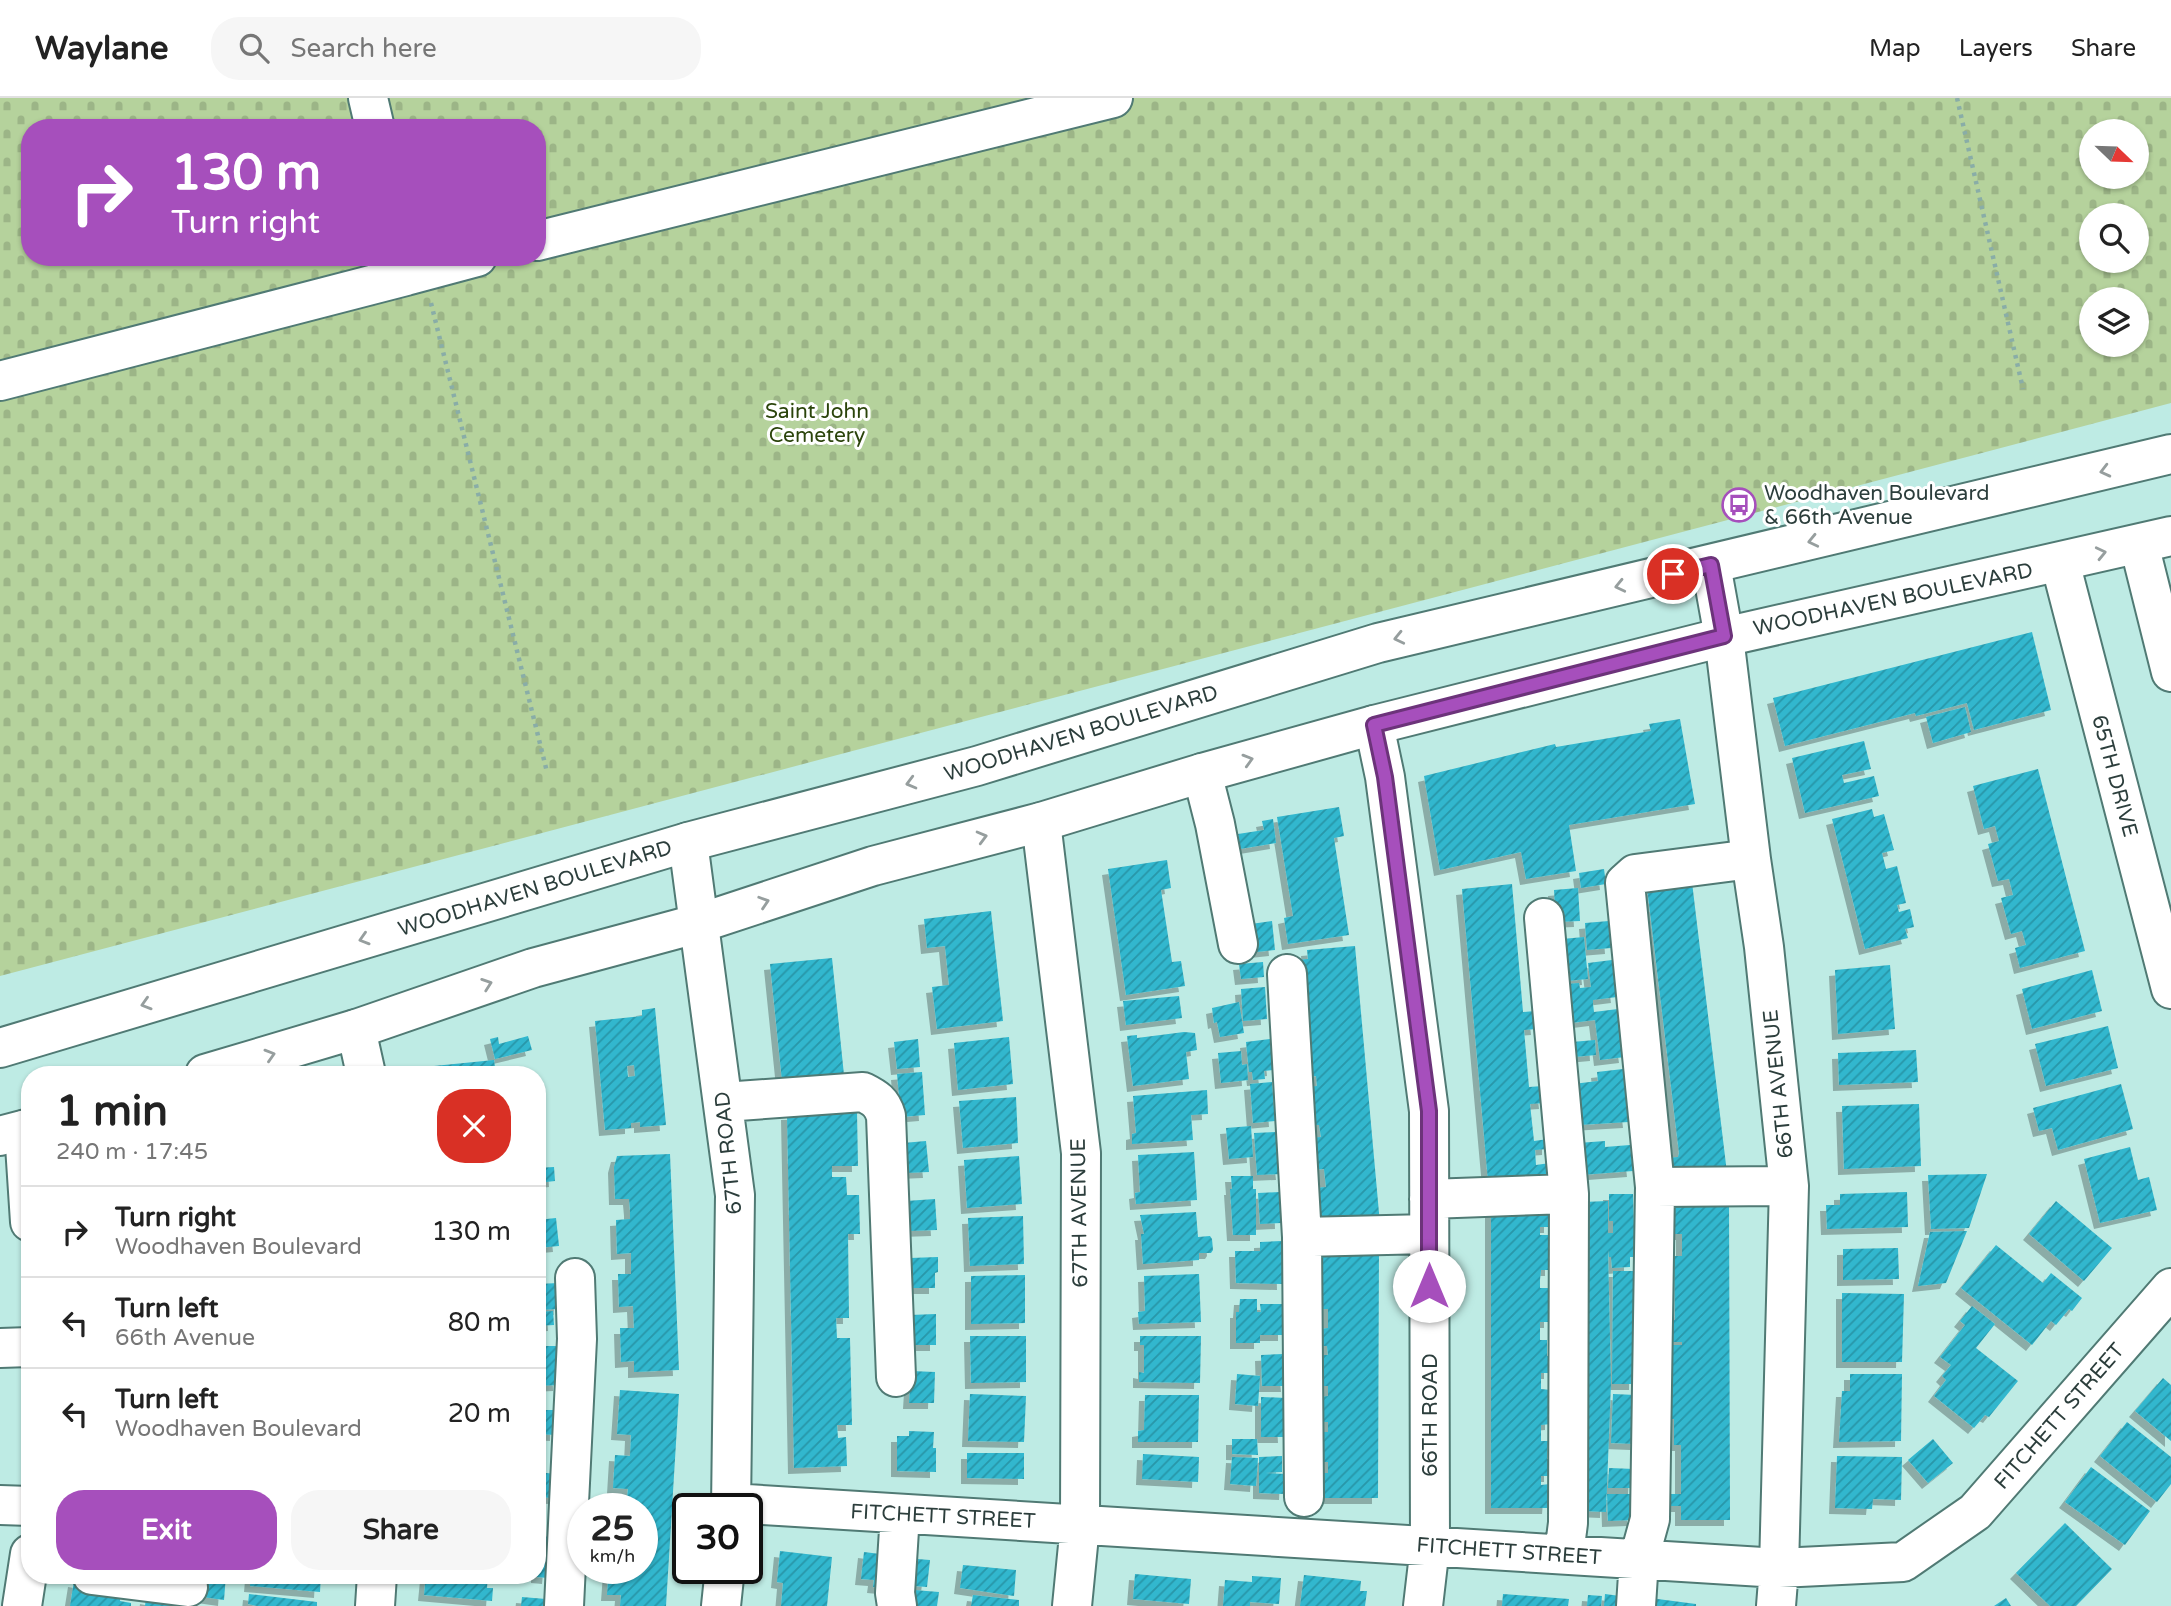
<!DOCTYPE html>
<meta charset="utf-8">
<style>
:root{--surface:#fff;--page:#f6f6f6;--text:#222;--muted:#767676;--line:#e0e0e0;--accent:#a64fbc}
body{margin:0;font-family:"Varela Round",sans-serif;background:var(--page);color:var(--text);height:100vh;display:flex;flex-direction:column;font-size:26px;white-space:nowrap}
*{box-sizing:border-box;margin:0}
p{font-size:23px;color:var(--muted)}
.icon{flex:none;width:38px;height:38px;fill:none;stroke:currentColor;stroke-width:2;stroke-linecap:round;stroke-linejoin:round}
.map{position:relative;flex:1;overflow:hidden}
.panel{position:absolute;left:21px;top:968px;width:525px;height:518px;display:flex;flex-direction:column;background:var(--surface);border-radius:28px;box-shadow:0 2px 5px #0004}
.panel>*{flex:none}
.banner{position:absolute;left:21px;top:21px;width:525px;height:147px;border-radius:28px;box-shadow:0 2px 5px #0004;background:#a64fbc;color:#fff;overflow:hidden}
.needle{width:46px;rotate:113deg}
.buttons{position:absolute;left:2079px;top:21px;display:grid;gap:14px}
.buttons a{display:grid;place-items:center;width:70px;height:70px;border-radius:50%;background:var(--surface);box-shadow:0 2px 5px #0004;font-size:35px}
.speed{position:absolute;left:567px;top:1395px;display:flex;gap:14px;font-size:35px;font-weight:700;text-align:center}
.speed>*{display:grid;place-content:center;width:91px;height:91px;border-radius:50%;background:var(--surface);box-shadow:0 2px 5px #0004;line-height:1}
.speed small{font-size:18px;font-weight:400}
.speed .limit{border:4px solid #111;border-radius:10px;background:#fff;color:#111}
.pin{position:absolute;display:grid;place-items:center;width:60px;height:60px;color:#fff;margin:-30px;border:4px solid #fff;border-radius:50%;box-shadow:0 2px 7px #0007}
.me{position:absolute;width:77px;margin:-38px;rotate:0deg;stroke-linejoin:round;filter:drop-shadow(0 0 5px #0008)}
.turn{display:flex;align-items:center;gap:24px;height:147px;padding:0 35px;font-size:32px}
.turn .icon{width:91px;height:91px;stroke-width:2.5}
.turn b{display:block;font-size:49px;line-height:60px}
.round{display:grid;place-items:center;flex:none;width:74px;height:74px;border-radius:28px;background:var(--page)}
.headline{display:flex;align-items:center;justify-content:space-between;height:119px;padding:0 35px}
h1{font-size:42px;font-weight:800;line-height:52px}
.action{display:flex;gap:14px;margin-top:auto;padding:14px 35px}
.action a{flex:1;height:80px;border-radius:28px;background:var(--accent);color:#fff;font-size:28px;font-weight:800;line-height:80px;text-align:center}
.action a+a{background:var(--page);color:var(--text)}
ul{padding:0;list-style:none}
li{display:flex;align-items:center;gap:21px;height:91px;padding:0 35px;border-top:2px solid var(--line)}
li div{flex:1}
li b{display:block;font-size:26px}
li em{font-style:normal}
header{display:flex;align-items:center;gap:42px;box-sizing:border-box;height:98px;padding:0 35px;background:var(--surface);border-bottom:2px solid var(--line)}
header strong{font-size:33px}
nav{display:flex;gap:38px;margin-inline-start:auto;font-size:24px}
.search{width:490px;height:63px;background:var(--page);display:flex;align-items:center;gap:18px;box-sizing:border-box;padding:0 24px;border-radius:28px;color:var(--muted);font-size:26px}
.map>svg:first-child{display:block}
.cemetery{fill:url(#cemetery-stones);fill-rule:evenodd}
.building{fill:url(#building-hatch);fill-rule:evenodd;filter:url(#shadow)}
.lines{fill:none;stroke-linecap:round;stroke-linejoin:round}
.minor-casing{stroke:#507a74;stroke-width:42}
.major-casing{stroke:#507a74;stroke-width:42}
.path{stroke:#89ada7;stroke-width:4.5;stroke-dasharray:3.5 5;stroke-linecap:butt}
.minor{stroke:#fff;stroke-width:38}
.major{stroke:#fff;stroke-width:38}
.oneway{stroke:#969e9e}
.route-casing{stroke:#6c337a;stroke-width:18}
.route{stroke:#a64fbc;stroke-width:12}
.labels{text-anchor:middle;stroke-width:6;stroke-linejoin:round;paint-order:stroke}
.park-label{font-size:21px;fill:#2b440b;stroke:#fff}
.poi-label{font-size:21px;fill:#2c3e3c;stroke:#fff;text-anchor:start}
.street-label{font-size:21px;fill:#2c3e3c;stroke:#fff}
</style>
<header>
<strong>Waylane</strong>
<div class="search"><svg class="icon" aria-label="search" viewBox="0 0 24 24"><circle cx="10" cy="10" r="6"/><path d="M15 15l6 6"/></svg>Search here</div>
<nav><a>Map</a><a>Layers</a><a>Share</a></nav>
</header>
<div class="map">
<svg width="2171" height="1508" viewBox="0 0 2171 1508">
<defs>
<pattern id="cemetery-stones" width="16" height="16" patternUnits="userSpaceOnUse" patternTransform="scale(1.75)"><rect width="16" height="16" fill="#b5d29c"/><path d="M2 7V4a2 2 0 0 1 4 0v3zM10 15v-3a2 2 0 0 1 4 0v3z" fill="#9cb587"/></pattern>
<pattern id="building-hatch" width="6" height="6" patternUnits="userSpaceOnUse" patternTransform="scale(1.75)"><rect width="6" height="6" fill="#30b7ce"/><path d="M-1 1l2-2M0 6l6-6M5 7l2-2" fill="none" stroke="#2996a8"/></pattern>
<filter id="shadow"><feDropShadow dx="-6" dy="6" stdDeviation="0" flood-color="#0004"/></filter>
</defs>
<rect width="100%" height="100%" fill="#beebe4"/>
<path class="cemetery" d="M0,0H2171V305L0,878ZM30,30H537V159H30ZM2091,33H2137V79H2091ZM2091,117H2137V163H2091ZM2091,201H2137V247H2091Z"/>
<path class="building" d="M2032,534L2051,612L1974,632L1967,605L1916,618L1915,615L1785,648L1773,600Z
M1965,609L1971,634L1933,645L1926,619Z
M1680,621L1695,706L1569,727L1576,773L1526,781L1521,754L1440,772L1424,678L1555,646L1556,649L1651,633L1649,626Z
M1864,643L1871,671L1842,677L1844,685L1874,678L1879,698L1805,715L1792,660Z
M2038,671L2085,853L2020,870L2015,850L2026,847L2022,833L2011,836L2001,800L2013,797L2009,781L1998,783L1988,746L1999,743L1995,728L1984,731L1973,688Z
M1339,709L1344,738L1334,740L1349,837L1288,846L1284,820L1293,818L1277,719Z
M1872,711L1874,719L1884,716L1894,752L1882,755L1886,771L1897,768L1906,805L1897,807L1899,814L1910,811L1914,829L1905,831L1908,840L1865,851L1832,721Z
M1273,721L1276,745L1240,751L1238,736L1264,732L1262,723Z
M1167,762L1171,790L1161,792L1172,864L1181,863L1185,888L1126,897L1108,771Z
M1604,771L1606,786L1581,790L1579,775Z
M1691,776L1727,1075L1668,1077L1667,1060L1678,1059L1679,1055L1646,781Z
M1512,786L1523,914L1535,913L1537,931L1524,932L1529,989L1543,988L1545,1005L1530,1006L1534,1043L1548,1041V1051L1535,1052L1536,1067L1550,1065L1552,1085L1489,1094L1462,791Z
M1578,790L1580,823L1556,824L1554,792Z
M991,813L1003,923L937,931L932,889L949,887L945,848L927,850L924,821Z
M1272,823L1275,852L1247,855L1244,827Z
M1609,823L1611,850L1587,852L1585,825Z
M1584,839L1588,881L1567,883L1562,841Z
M1355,848L1380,1126L1318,1123L1315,1090L1326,1089L1324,1071L1313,1072L1310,1040L1321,1039L1319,1027H1313L1309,989L1317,988L1316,978L1307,979L1298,862L1308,861L1307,852Z
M832,860L844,977L782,983L770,866Z
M1612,862L1617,899L1593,902V906L1594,914L1618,911L1625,959L1600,962L1595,922L1571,925L1566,886L1579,885L1580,890L1591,889L1588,865Z
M1263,864L1264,879L1241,881L1239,866Z
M1890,867L1895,931L1838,936L1835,872Z
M2092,872L2102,913L2032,931L2022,891Z
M1265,889L1267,921L1243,923L1241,891Z
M1179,898L1182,920L1126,927L1123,903Z
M1239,904L1244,935L1220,939L1217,924L1214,925L1212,910Z
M655,910L666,1027L640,1029V1024L631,1025V1030L605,1032L595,923L642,918V912ZM634,967L635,978L628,979L627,968Z
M2108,928L2118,970L2046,988L2035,946Z
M1184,934L1195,935L1197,952L1186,954L1189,981L1133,988L1127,938L1137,937V940Z
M528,938L532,952L495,961L490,941L498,939L499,946Z
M1009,939L1013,986L958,992L954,945Z
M918,941L920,969L897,971L894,944Z
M1270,941L1273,972L1264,973L1265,981L1253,982L1252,974H1249L1246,944Z
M1595,942L1596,957L1574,959L1572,944Z
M1916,952L1918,984L1839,987L1838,955Z
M1241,953L1242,967L1247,966L1248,982L1221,985L1218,955Z
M494,962L496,976H435L434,968Z
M1623,971L1629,1024L1578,1027L1573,986L1598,983L1597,974Z
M922,974L925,1017L901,1019L897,976Z
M1272,984L1275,1023L1253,1025L1250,986Z
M2121,986L2133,1031L2058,1052L2052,1030L2039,1033L2033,1010Z
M1207,992L1208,1016L1191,1017L1193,1042L1132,1046V1036L1136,1035L1133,998Z
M1016,999L1018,1045L963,1050L959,1003Z
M1919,1006L1921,1068L1844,1071L1842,1008Z
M857,1014L858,1068H832V1079H846L847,1097H859L860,1136H848L849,1220H836L837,1240H850L852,1327H837L838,1340L846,1339L847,1368L794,1370L787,1016Z
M1251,1028L1253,1059L1229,1061L1226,1030Z
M1276,1034L1277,1059H1280L1282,1076L1257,1077L1254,1035Z
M926,1043L929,1074L905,1075L903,1045Z
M1605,1043V1049L1630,1047L1633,1073L1581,1077L1578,1045Z
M2130,1049L2138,1082L2149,1079L2157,1112L2100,1125L2084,1061Z
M1194,1054L1197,1102L1136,1106L1135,1095L1140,1094L1138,1057Z
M670,1056L679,1272L634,1274V1263L621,1264L620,1230H634L633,1208L619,1209L618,1176H631V1155L617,1156L616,1122L630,1121V1112L629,1101H615L614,1069L617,1058Z
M1019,1058L1022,1106L967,1110L964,1062Z
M554,1069L555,1083L537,1085V1070Z
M1987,1076L1969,1130L1931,1131L1928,1077Z
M1231,1078H1253V1091H1256V1137H1233L1230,1091H1232Z
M1280,1094L1281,1125L1260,1126L1258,1095Z
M1907,1094L1908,1129L1827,1131L1826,1107H1840V1096Z
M1609,1096H1633L1635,1159H1630V1169L1612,1170L1611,1159H1609L1608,1152L1611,1285L1606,1414L1583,1413V1104L1608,1103V1135H1613V1123H1609Z
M1729,1098L1730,1422H1681V1408H1670V1396H1681V1347H1674V1321H1671V1247H1682V1244H1671V1222H1675L1674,1158H1682V1136H1675V1104Z
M935,1101L937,1132L908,1133L906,1103Z
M2056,1103L2112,1150L2084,1183L2029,1136Z
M1491,1107L1550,1112V1129H1540V1137H1551V1172H1541L1540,1182V1190H1548V1207H1550V1224H1540V1242H1547V1258H1550V1275H1541V1291L1551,1292V1326L1541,1327V1343H1548L1547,1361H1550V1378H1541V1387L1550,1386L1548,1410H1491Z
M1196,1114L1198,1139L1210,1138L1212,1141L1213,1152L1211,1155H1199V1162L1143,1166L1141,1136H1144L1140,1117Z
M1023,1118L1024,1166L970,1168L968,1120Z
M556,1120L559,1148L537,1150V1122Z
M1967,1133L1946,1185L1918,1188L1930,1134Z
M1282,1143L1283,1186L1236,1185L1235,1153H1260V1144Z
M1320,1147H1379L1378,1400H1319V1375H1328V1364H1319V1334H1328V1324H1317L1320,1299L1328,1298V1288H1319L1320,1257H1328L1327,1248H1321V1231L1328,1230V1211H1320Z
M1996,1147L2043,1185L2051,1175L2082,1200L2072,1213L2069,1211L2056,1227L2051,1223L2032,1247L1961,1190Z
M1898,1150L1899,1181L1843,1182V1151Z
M938,1159V1174L935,1175V1190H910V1160Z
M1613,1173H1636L1635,1286H1612Z
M1199,1176L1201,1224L1139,1226L1138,1214L1145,1213L1144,1178Z
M1025,1177V1225L971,1226V1178Z
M559,1185L560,1211L537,1212V1186Z
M1842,1195L1904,1196L1902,1264H1842Z
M1240,1201H1257V1214H1261L1260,1206H1284V1237H1260V1245H1236V1214H1239Z
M1972,1208L1995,1226L1976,1250L2018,1283L1989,1319L1985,1317L1974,1330L1934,1298L1946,1282L1942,1278L1951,1267L1940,1259L1965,1227L1960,1223Z
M553,1213L554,1227L537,1228V1214Z
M936,1216V1247H910V1217Z
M970,1238H1026V1284L971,1285Z
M1140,1238H1201L1200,1285L1139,1284V1274L1144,1275V1247H1140Z
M537,1248H558L559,1287L537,1288Z
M1284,1256L1287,1288H1262L1261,1257Z
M911,1273L935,1274L934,1305H909Z
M1237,1276L1260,1278L1258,1308L1235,1306Z
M1850,1276H1902L1901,1343L1839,1344L1842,1293H1850Z
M2163,1280L2171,1287V1343L2135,1313Z
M620,1292L679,1296L666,1508H620L621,1497H607L609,1470H642V1410H626L628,1391L613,1390L615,1357L630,1358L631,1337L617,1336Z
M970,1296L1026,1298L1024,1344L968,1343Z
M1613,1296L1636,1297V1346L1611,1345Z
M1145,1297H1199L1198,1344H1138V1333L1144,1332Z
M1261,1299L1287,1300V1323L1283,1322L1284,1339H1261Z
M537,1312H557L556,1337L537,1336Z
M2127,1324L2171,1359V1386L2157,1404L2100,1358Z
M909,1333L934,1334L933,1350H936V1374L897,1373V1338H909Z
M1232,1341H1257L1258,1357L1232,1356Z
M1933,1341L1953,1365L1928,1385L1908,1362Z
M967,1355H1024V1381L967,1380Z
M1143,1356L1199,1359L1198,1384L1142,1381Z
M1282,1358V1374L1265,1375L1286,1376L1285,1396L1259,1395V1359Z
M1837,1358L1902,1359L1901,1402L1873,1401L1872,1411L1835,1410Z
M1232,1359L1258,1360L1256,1388L1230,1386Z
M2091,1369L2150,1413L2125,1447L2065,1404Z
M1609,1370L1635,1371L1634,1390H1608Z
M537,1374L556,1376L554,1400L537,1399Z
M1607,1396H1633V1422L1608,1423Z
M2065,1425L2112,1471L2076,1508H2050L2016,1475Z
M537,1438L552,1439L548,1480L537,1479Z
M780,1453L832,1459L827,1508H781L783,1485L777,1484Z
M864,1454L888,1457L884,1490L873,1489L874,1482L861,1481Z
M904,1460L930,1462L927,1489L901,1487Z
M963,1467L1016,1472L1014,1498L960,1490Z
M1135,1476L1191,1481L1189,1506L1133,1501Z
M199,1477H226L224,1502L196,1498Z
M251,1477H321L320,1494L250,1488Z
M426,1477H488L487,1490H493L492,1503L424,1497Z
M1304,1477L1361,1483L1360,1493H1367L1365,1508H1300Z
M1252,1478L1281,1480L1279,1506L1250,1504V1508H1223L1225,1482L1252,1484Z
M74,1483L121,1491L120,1503L131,1505V1508H70Z
M914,1492L939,1494L937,1508H912Z
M249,1496L317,1504V1508H257L248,1506Z
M1503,1496L1569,1501L1568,1508H1502Z
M1605,1496L1620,1498L1619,1508H1604Z
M973,1497L1019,1502V1508H971Z
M1588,1497L1602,1498L1601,1508H1587Z
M522,1499L546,1501V1508H521Z
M146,1500L171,1505L170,1508H145Z
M1650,1500L1696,1506V1508H1649Z
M2006,1500L2011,1508H1994Z"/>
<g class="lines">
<defs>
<path id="minor" d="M368,0L375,30
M537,143L1113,0
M406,178L477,159
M0,283L406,178L402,159
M2139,446L2171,574
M2060,464L2171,891
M1711,467L1724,539L1751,761L1764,849L1789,1088L1779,1470L1776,1508
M1374,627L1385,679L1429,1013L1430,1448L1423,1508
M1202,675L1215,726L1238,846
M1041,724L1081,1055L1080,1427L1072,1508
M688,744L735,1097L731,1410
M1544,820L1569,1096L1568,1425L1564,1456
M1287,876L1302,1139L1304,1399
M356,931L366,976
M724,1004L863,994C875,1000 882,1004 886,1018L896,1279
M24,1032L30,1124
M1655,1089L1789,1088
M1429,1101L1569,1096
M1302,1139L1429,1136
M0,1250L30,1249
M731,1405L1779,1470L1903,1464L1975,1414L2171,1190
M0,1407L30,1408
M92,1477L188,1489
M22,1508L30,1456
M375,1508L377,1477
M564,1508L577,1241L575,1180
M721,1508L725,1470
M897,1508L895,1495L900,1416
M1636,1508L1639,1461L1650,1421L1655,1089L1625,785L1635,776L1751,761"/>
<path id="major" d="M0,950L688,744L977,668L1378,545L2171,356
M205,976L356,931L533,870L700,825L873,768L1041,724L1202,675L1374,627L1724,539L2171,438
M0,1038L30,1030"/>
</defs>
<use href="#minor" class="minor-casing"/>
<use href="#major" class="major-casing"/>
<path class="path" d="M1957,0L2023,291
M431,205L547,674"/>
<use href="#minor" class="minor"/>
<use href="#major" class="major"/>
</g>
<defs><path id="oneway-chevron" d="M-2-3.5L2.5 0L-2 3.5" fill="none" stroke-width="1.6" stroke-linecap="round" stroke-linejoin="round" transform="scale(1.75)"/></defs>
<g class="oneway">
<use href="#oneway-chevron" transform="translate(2105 373) rotate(166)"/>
<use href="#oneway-chevron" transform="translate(1813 443) rotate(167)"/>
<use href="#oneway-chevron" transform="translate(2101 455) rotate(-13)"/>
<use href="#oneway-chevron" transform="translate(1620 488) rotate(167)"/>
<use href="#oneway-chevron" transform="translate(1399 540) rotate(167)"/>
<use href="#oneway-chevron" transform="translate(1248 662) rotate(-16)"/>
<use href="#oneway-chevron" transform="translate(911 685) rotate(165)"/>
<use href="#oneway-chevron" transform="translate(982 739) rotate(-15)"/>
<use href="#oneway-chevron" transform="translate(764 804) rotate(-18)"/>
<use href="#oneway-chevron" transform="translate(364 841) rotate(163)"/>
<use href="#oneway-chevron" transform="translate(487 886) rotate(-19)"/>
<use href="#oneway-chevron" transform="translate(146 906) rotate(163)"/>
<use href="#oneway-chevron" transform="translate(270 957) rotate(-17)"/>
</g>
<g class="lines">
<defs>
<path id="route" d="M1429,1188V1013L1385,679L1374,627L1724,538L1711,467L1673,476"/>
</defs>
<use href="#route" class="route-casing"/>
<use href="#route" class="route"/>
</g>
<defs>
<symbol id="bus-ring" viewBox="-11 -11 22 22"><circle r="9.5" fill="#fff" stroke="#a64fbc" stroke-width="1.5"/><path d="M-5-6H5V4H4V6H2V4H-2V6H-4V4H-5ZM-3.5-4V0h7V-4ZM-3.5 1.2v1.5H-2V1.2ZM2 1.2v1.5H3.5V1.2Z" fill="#a64fbc"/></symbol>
</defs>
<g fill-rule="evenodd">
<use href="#bus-ring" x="1720" y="388" width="38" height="38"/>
</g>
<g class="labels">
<g class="park-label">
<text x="817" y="320">Saint John<tspan x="817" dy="24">Cemetery</tspan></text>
</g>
<g class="poi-label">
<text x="1764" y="402">Woodhaven Boulevard<tspan x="1764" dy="24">&amp; 66th Avenue</tspan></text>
</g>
<g class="street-label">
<text transform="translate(1893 501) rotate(-12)" y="7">WOODHAVEN BOULEVARD</text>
<text transform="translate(1081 635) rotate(-17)" y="7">WOODHAVEN BOULEVARD</text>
<text transform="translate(2115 678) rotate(75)" y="7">65TH DRIVE</text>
<text transform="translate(535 790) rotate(-17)" y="7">WOODHAVEN BOULEVARD</text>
<text transform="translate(1778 986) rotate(-96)" y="7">66TH AVENUE</text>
<text transform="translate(728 1055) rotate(-96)" y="7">67TH ROAD</text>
<text transform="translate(1079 1115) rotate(-91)" y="7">67TH AVENUE</text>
<text transform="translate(1430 1317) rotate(-90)" y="7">66TH ROAD</text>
<text transform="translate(2059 1318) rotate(-49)" y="7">FITCHETT STREET</text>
<text transform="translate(943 1418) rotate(3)" y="7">FITCHETT STREET</text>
<text transform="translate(1509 1453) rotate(4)" y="7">FITCHETT STREET</text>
</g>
</g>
</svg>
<div class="buttons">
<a><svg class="needle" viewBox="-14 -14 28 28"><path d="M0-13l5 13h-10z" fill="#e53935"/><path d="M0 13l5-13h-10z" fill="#767676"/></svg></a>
<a><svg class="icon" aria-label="search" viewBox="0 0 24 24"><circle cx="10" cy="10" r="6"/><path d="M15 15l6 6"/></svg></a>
<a><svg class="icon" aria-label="layers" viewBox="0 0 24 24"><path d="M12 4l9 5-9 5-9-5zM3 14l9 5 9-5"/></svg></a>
</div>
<div class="speed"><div>25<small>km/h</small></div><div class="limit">30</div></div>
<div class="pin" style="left:1673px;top:476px;background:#d93025"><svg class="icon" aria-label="arrive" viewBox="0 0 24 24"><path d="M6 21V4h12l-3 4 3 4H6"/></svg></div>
<svg class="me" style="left:1429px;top:1188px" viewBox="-20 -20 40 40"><circle r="19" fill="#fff"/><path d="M0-13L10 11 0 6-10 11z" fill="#a64fbc"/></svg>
<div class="banner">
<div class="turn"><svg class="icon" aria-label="right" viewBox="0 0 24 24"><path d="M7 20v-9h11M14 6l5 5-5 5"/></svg><div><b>130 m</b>Turn right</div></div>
</div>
<section class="panel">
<div class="headline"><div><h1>1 min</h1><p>240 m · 17:45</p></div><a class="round" style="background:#d93025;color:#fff"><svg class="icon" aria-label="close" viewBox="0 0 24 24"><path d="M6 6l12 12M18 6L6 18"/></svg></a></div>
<ul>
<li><svg class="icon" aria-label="right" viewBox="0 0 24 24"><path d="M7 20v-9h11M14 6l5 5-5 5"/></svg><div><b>Turn right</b><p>Woodhaven Boulevard</p></div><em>130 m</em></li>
<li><svg class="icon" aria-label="left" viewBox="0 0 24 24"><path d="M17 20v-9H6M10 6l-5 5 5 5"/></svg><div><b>Turn left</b><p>66th Avenue</p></div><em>80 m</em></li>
<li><svg class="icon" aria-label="left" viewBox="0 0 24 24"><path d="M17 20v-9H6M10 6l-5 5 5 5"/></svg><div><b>Turn left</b><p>Woodhaven Boulevard</p></div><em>20 m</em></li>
</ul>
<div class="action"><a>Exit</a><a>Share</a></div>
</section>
</div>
